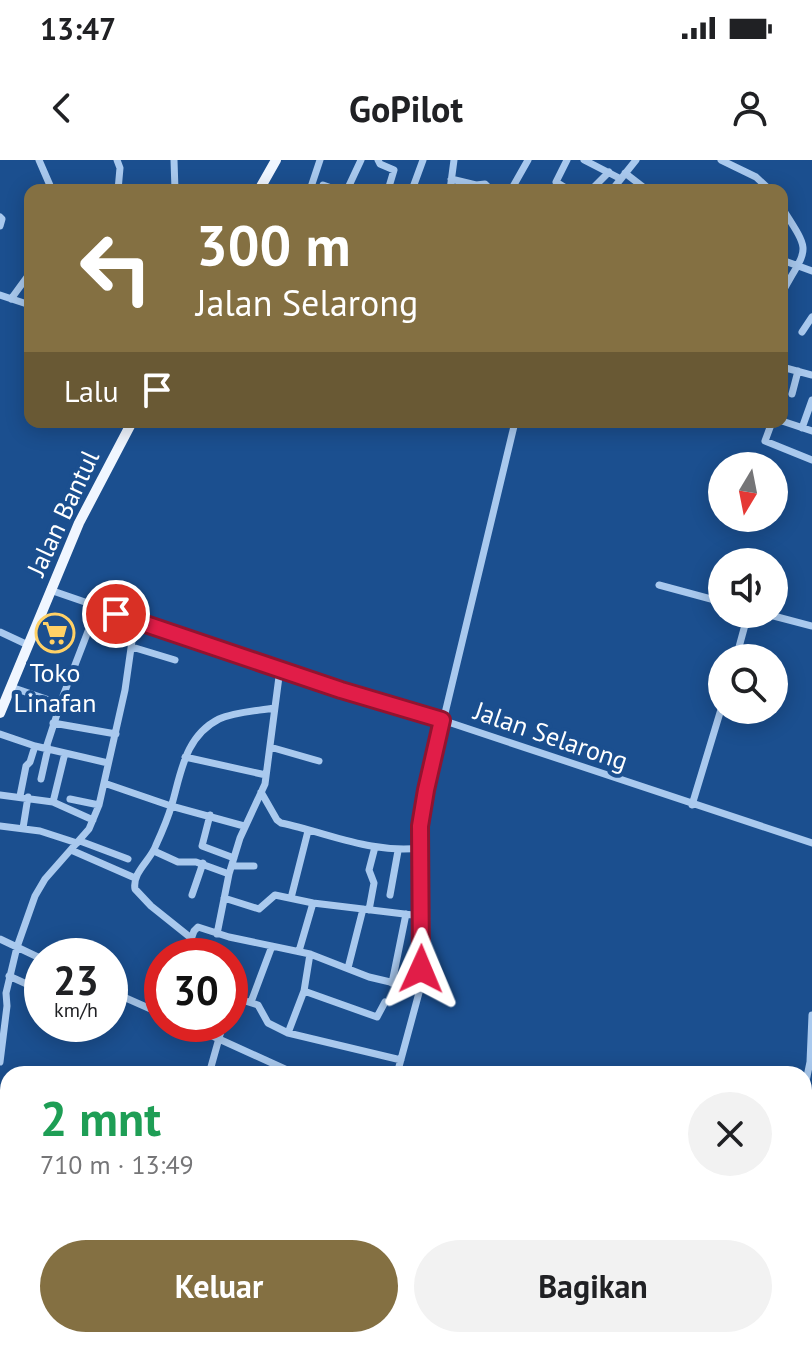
<!DOCTYPE html>
<html lang="id">
<meta charset="utf-8">
<style>
:root{--surface:#fff;--page:#f2f2f2;--text:#202124;--muted:#757577;--accent:#847042}
body{margin:0;font-family:"PT Sans",sans-serif;background:var(--page);color:var(--text);height:100vh;display:flex;flex-direction:column;font-size:30px;white-space:nowrap}
*{box-sizing:border-box;margin:0}
p{font-size:26px;color:var(--muted)}
.icon{flex:none;width:44px;height:44px;fill:none;stroke:currentColor;stroke-width:2;stroke-linecap:round;stroke-linejoin:round}
.map{position:relative;flex:1;overflow:hidden}
.panel{position:absolute;left:0px;top:906px;width:812px;height:282px;display:flex;flex-direction:column;background:var(--surface);border-radius:24px 24px 0 0;box-shadow:0 4px 20px #0003}
.panel>*{flex:none}
.hud{position:absolute;left:24px;top:24px;width:764px;height:244px;border-radius:16px;box-shadow:0 4px 20px #0003;background:#847042;color:#fff;overflow:hidden}
.needle{width:52px;rotate:190deg}
.controls{position:absolute;left:708px;top:292px;display:grid;gap:16px}
.controls a{display:grid;place-items:center;width:80px;height:80px;border-radius:50%;background:var(--surface);box-shadow:0 4px 20px #0003;font-size:40px}
.speed{position:absolute;left:24px;top:778px;display:flex;gap:16px;font-size:40px;font-weight:700;text-align:center}
.speed>*{display:grid;place-content:center;width:104px;height:104px;border-radius:50%;background:var(--surface);box-shadow:0 4px 20px #0003;line-height:1}
.speed small{font-size:20px;font-weight:400}
.speed .limit{border:12px solid #d22;background:#fff;color:#111}
.pin{position:absolute;display:grid;place-items:center;width:68px;height:68px;color:#fff;margin:-34px;border:4px solid #fff;border-radius:50%;box-shadow:0 2px 8px #0007}
.me{position:absolute;width:88px;margin:-44px;rotate:1deg;stroke-linejoin:round;filter:drop-shadow(0 0 6px #0008)}
.turn{display:flex;align-items:center;gap:28px;height:168px;padding:0 40px;font-size:36px}
.turn .icon{width:104px;height:104px;stroke-width:2.5}
.turn b{display:block;font-size:56px;line-height:68px}
.then{display:flex;align-items:center;height:76px;padding:0 40px;background:#0003;gap:16px;font-size:30px}
.round{display:grid;place-items:center;flex:none;width:84px;height:84px;border-radius:42px;background:var(--page)}
.headline{display:flex;align-items:center;justify-content:space-between;height:136px;padding:0 40px}
h1{font-size:48px;font-weight:800;line-height:60px;color:#1e9e55}
.action{display:flex;gap:16px;margin-top:auto;padding:16px 40px}
.action a{flex:1;height:92px;border-radius:48px;background:var(--accent);color:#fff;font-size:32px;font-weight:800;line-height:92px;text-align:center}
.action a+a{background:var(--page);color:var(--text)}
.status{display:flex;justify-content:space-between;align-items:center;height:56px;padding:0 40px;background:var(--surface);direction:ltr}
.status svg{height:22px;fill:currentColor}
header{display:flex;justify-content:space-between;align-items:center;height:104px;padding:0 40px;background:var(--surface);font-size:36px;font-weight:800}
.map>svg:first-child{display:block}
.lines{fill:none;stroke-linecap:round;stroke-linejoin:round}
.minor{stroke:#a9c9ee;stroke-width:7}
.primary{stroke:#f0f6ff;stroke-width:10}
.route-casing{stroke:#92132f;stroke-width:20}
.route{stroke:#e11d48;stroke-width:14}
.labels{text-anchor:middle;stroke-width:8;stroke-linejoin:round;paint-order:stroke}
.street-label{font-size:26px;fill:#fff;stroke:#1b4f8f}
.poi-label{font-size:26px;fill:#fff;stroke:#1b4f8f}
</style>
<div class="status"><b>13:47</b><svg viewBox="0 0 49 12"><path d="M0 12V9h3v3zM5 12V6h3v6zM10 12V3h3v9zM15 12V0h3v12zM26 1h20v11H26zM47 4h2v5h-2z"/></svg></div>
<header><svg class="icon" aria-label="back" viewBox="0 0 24 24"><path d="M15 5l-7 7 7 7"/></svg>GoPilot<svg class="icon" aria-label="person" viewBox="0 0 24 24"><circle cx="12" cy="8" r="4"/><path d="M4 21q1-7 8-7t8 7"/></svg></header>
<div class="map">
<svg width="812" height="1187" viewBox="0 0 812 1187">
<rect width="100%" height="100%" fill="#1b4f8f"/>
<g class="lines">
<path class="minor" d="M39,0L52,30
M117,0L120,8L118,30
M174,0L175,30
M378,0L380,4L394,10L388,30
M567,0L556,22L569,30
M584,0L621,19
M721,0L756,17L770,30
M625,13L647,30
M451,19L476,25L485,24L491,30
M323,25L337,30
M310,30L320,0
M347,30L361,0
M412,30L423,0
M450,30L454,0
M511,30L528,0
M591,30L609,12
M612,30L636,0
M782,48C812,95 808,85 782,133
M0,57L2,59L0,66
M782,100L812,111
M0,135L30,145
M11,139L30,113
M802,172L812,157
M782,207L812,215
M792,234L798,211
M782,261L812,271
M772,262L765,281L812,300
M802,268L812,240
M659,425L722,442
M50,430L341,530L442,560L812,683
M766,454L812,466
M0,472L28,485
M132,487L175,500
M736,498L748,454
M11,527L49,540
M53,563L116,574
M0,574L35,586L108,603
M270,587L319,601
M46,588L63,536L97,448
M185,597L266,615
M41,619L48,588
M104,623L171,646L244,666
M261,632L277,660L281,663C329,673 372,694 421,688
M0,635L53,642L93,660
M20,636L26,606L30,602L35,586
M70,639L99,645
M53,642L65,593
M692,645L722,546
M210,655L202,686L234,698
M0,666L40,671L77,683
M23,668L28,637
M80,681L128,699
M71,690L135,718
M154,691L178,702H196L229,714
M232,706H254
M192,735L203,703
M390,735L398,691
M224,738L259,749L275,735L313,743L421,756
M291,738L308,671
M369,750L374,723L369,710L375,687
M217,774L229,714L240,678L265,624L280,509
M191,778L151,746L135,729C132,712 151,700 156,685C162,672 168,658 172,644C181,613 185,576 219,559C235,552 256,551 274,548
M0,779L42,799
M299,791L313,743
M185,796L194,771L198,767L229,777L310,794L369,817L420,829
M348,808L363,749
M9,816L42,831
M392,823L406,754
M110,831L162,854
M304,831L377,857L385,842
M230,842L239,839L258,845L268,863L288,873L401,900
M251,842L272,786
M186,864L296,914
M84,869L85,864
M288,873L304,831L310,794
M0,902L7,846L6,833L17,787L35,736L45,719L89,669L99,645L125,530L135,460
M209,914L223,864
M397,914L420,829L422,649L515,262
M804,931L810,902L812,855
M804,955L812,957
M0,982L8,986
M0,1006L8,993
M804,1012L809,1029L804,1047
M804,1073L812,1078
M0,1083L8,1085
M804,1116L812,1098
M804,1129L812,1132
M0,1157V1168
M0,1173L8,1175
M29,1180L83,1187
M465,1180L536,1187
M774,1180L786,1187
M147,1187L151,1180
M426,1187V1180"/>
<path class="primary" d="M259,30L276,0
M0,553L79,363L132,262"/>
</g>
<g class="lines">
<defs>
<path id="route" d="M116,454L341,530L442,560L426,630L420,666L421,809"/>
</defs>
<use href="#route" class="route-casing"/>
<use href="#route" class="route"/>
</g>
<defs>
<symbol id="supermarket-ring" viewBox="-11 -11 22 22"><circle r="9.5" fill="#1b4f8f" stroke="#ffd166" stroke-width="1.5"/><path d="M-6-5.5h2.5l.6 2H6L4.5 2H-2.5L-4.4-4H-6ZM-1.5 3.2a1.3 1.3 0 1 0 .1 0ZM3 3.2a1.3 1.3 0 1 0 .1 0Z" fill="#ffd166"/></symbol>
</defs>
<g fill-rule="evenodd">
<use href="#supermarket-ring" x="33" y="451" width="44" height="44"/>
</g>
<g class="labels">
<g class="street-label">
<text transform="translate(63 353) rotate(-65)" y="9">Jalan Bantul</text>
<text transform="translate(551 576) rotate(19)" y="9">Jalan Selarong</text>
</g>
<g class="poi-label">
<text x="55" y="522">Toko<tspan x="55" dy="30">Linafan</tspan></text>
</g>
</g>
</svg>
<div class="controls">
<a><svg class="needle" viewBox="-14 -14 28 28"><path d="M0-13l5 13h-10z" fill="#e53935"/><path d="M0 13l5-13h-10z" fill="#757577"/></svg></a>
<a><svg class="icon" aria-label="sound" viewBox="0 0 24 24"><path d="M4 9h4l5-4v14l-5-4H4zM17 9q2 3 0 6"/></svg></a>
<a><svg class="icon" aria-label="search" viewBox="0 0 24 24"><circle cx="10" cy="10" r="6"/><path d="M15 15l6 6"/></svg></a>
</div>
<div class="speed"><div>23<small>km/h</small></div><div class="limit">30</div></div>
<div class="pin" style="left:116px;top:454px;background:#d93025"><svg class="icon" aria-label="arrive" viewBox="0 0 24 24"><path d="M6 21V4h12l-3 4 3 4H6"/></svg></div>
<svg class="me" style="left:421px;top:809px" viewBox="-20 -20 40 40"><path d="M0-17L14 15 0 8-14 15z" fill="#e11d48" stroke="#fff" stroke-width="4"/></svg>
<div class="hud">
<div class="turn"><svg class="icon" aria-label="left" viewBox="0 0 24 24"><path d="M17 20v-9H6M10 6l-5 5 5 5"/></svg><div><b>300 m</b>Jalan Selarong</div></div>
<div class="then">Lalu<svg class="icon" aria-label="arrive" viewBox="0 0 24 24"><path d="M6 21V4h12l-3 4 3 4H6"/></svg></div>
</div>
<section class="panel">
<div class="headline"><div><h1>2 mnt</h1><p>710 m · 13:49</p></div><a class="round"><svg class="icon" aria-label="close" viewBox="0 0 24 24"><path d="M6 6l12 12M18 6L6 18"/></svg></a></div>
<div class="action"><a>Keluar</a><a>Bagikan</a></div>
</section>
</div>
